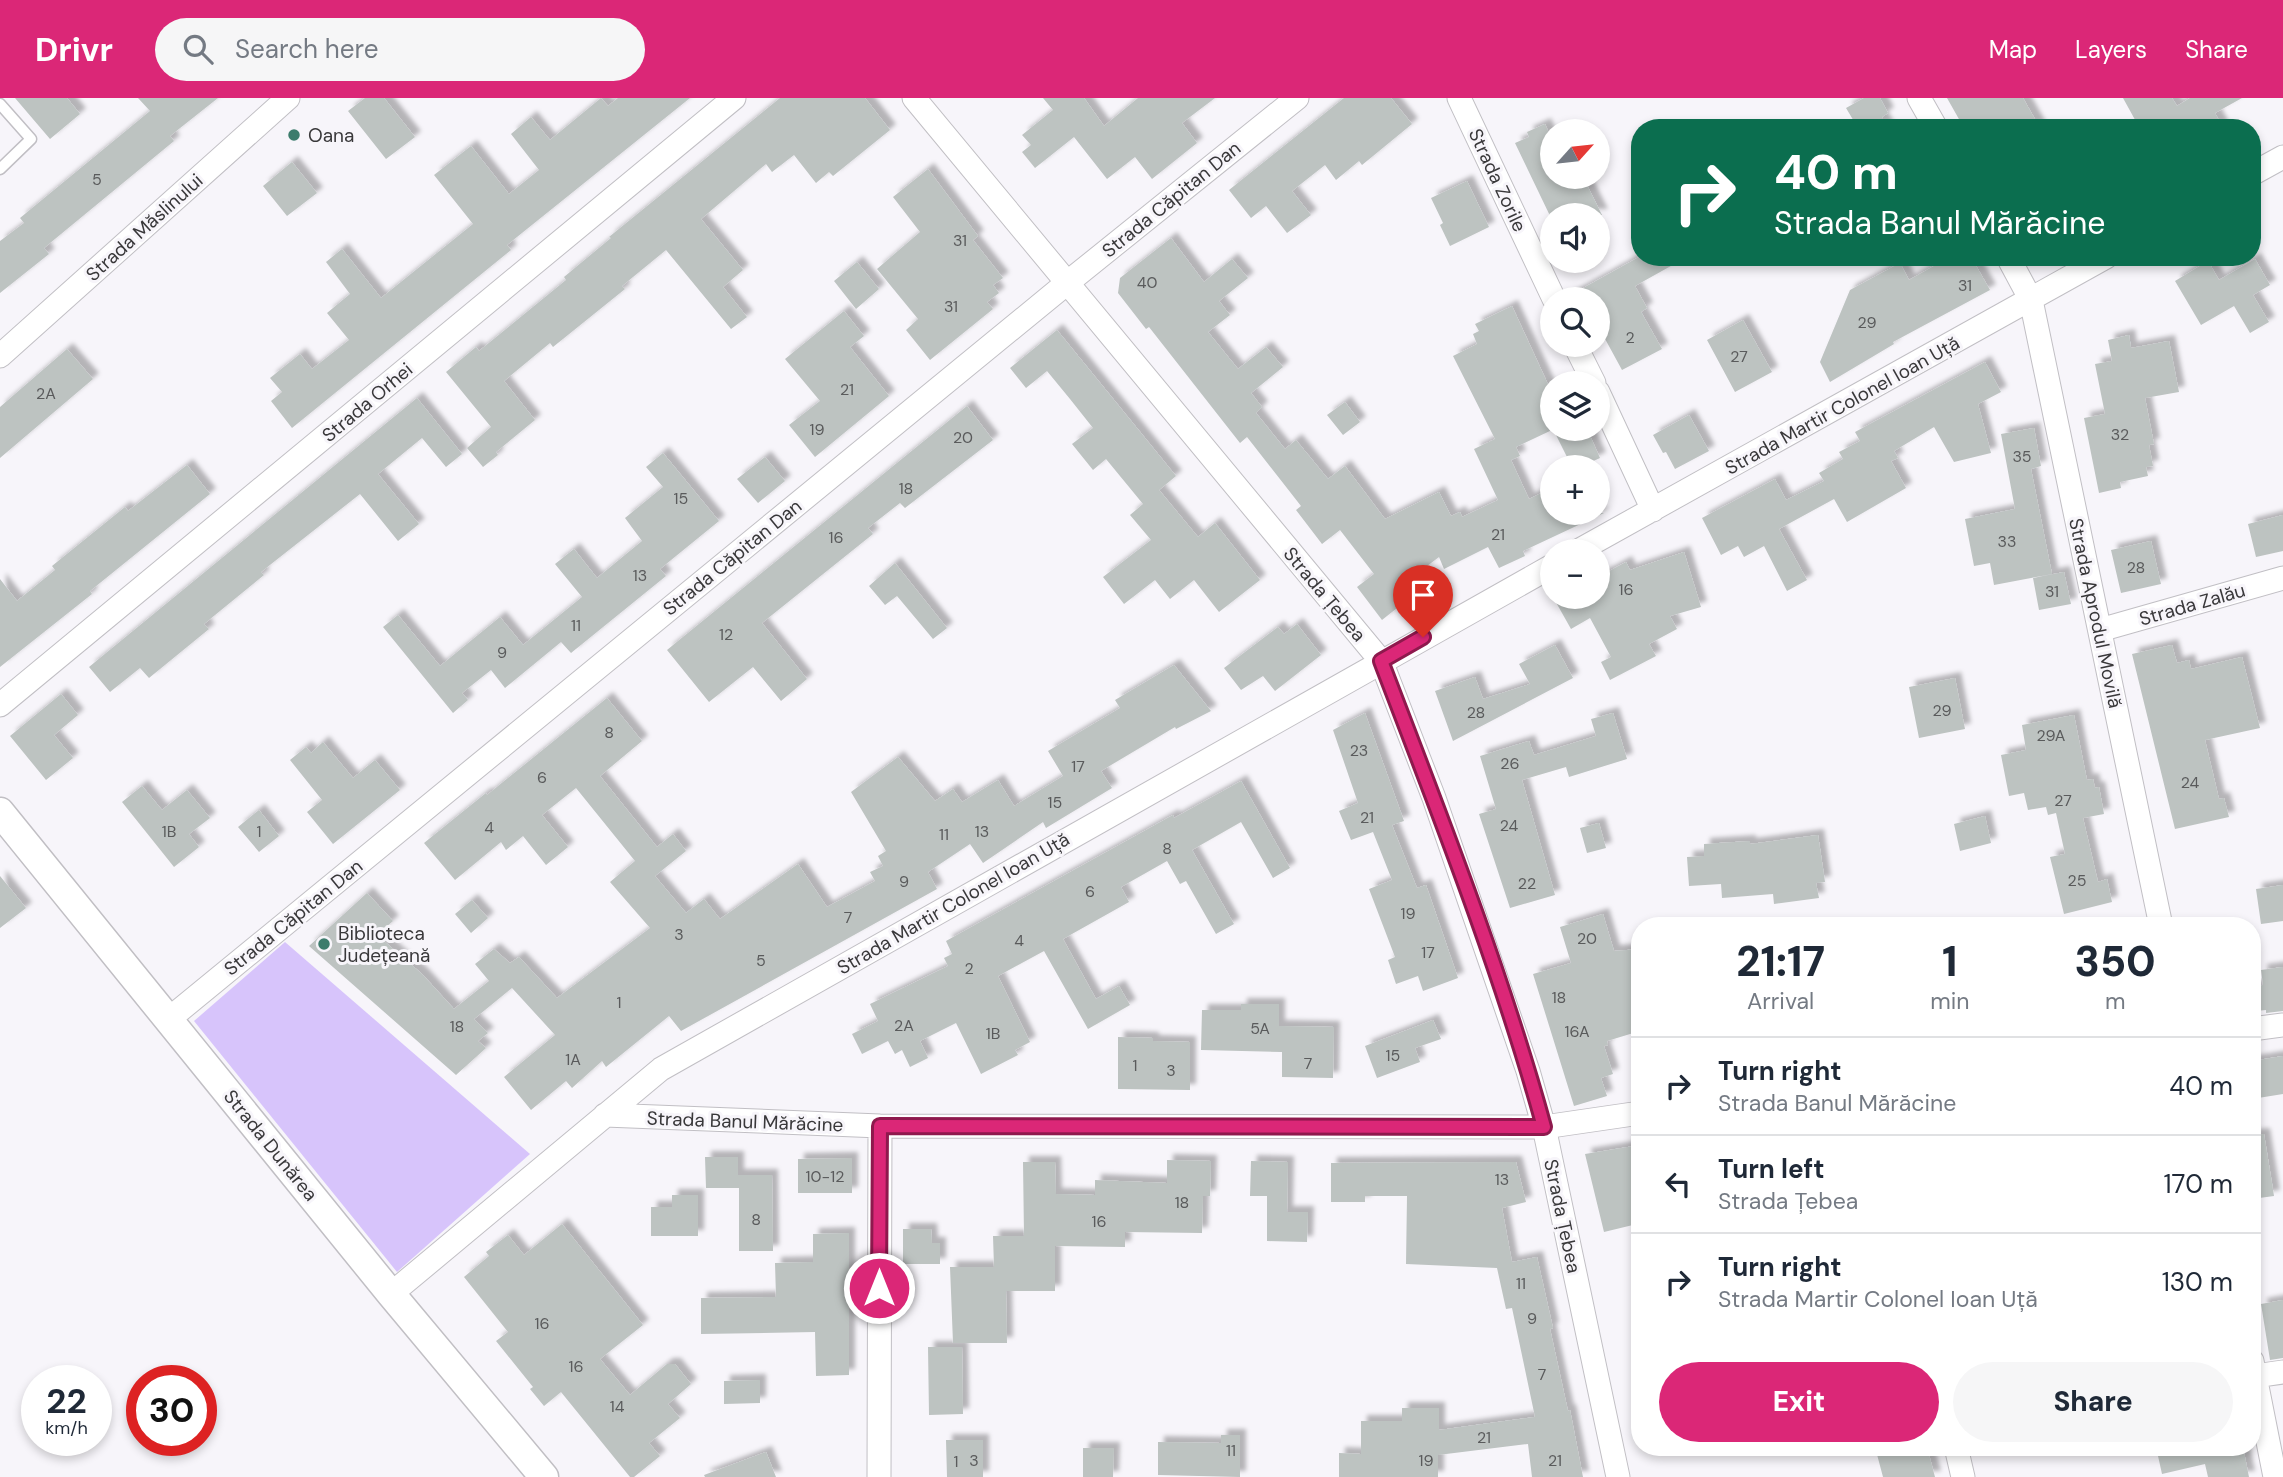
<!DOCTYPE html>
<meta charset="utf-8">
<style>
:root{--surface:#fff;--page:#f6f6f7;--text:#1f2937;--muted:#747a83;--line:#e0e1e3;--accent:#db2777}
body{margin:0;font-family:"DM Sans",sans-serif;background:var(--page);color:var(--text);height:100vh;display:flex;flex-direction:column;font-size:26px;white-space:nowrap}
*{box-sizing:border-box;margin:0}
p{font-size:23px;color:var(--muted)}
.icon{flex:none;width:38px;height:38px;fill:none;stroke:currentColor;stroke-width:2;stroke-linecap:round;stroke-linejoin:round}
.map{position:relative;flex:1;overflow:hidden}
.side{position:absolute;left:1631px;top:819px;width:630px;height:539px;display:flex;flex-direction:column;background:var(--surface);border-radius:28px;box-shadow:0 4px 10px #0003}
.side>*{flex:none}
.hud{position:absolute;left:1631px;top:21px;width:630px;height:147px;border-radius:28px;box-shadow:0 4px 10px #0003;background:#0b6e4f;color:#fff;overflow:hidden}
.needle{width:46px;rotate:63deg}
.buttons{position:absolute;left:1540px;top:21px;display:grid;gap:14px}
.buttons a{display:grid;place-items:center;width:70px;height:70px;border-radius:50%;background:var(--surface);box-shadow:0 4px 10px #0003;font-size:35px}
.speed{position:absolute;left:21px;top:1267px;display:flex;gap:14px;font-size:35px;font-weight:700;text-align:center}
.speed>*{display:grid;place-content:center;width:91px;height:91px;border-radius:50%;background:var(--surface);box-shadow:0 4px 10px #0003;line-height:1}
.speed small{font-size:18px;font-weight:400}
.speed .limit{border:10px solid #d22;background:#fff;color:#111}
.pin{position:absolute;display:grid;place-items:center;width:60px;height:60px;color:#fff;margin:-72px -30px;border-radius:50% 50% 50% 0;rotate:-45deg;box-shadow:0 0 7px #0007}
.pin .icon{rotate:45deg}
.me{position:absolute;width:77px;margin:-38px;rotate:0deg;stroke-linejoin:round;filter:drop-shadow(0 0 5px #0008)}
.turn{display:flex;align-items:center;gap:24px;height:147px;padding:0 28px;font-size:32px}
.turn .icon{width:91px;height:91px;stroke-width:2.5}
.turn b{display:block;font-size:49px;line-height:60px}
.eta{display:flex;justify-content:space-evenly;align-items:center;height:119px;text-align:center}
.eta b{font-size:42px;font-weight:800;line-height:49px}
.action{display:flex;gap:14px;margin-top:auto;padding:14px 28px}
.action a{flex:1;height:80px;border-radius:42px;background:var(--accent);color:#fff;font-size:28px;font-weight:800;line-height:80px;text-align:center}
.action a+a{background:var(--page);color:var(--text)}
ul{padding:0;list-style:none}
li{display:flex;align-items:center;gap:21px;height:98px;padding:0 28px;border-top:2px solid var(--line)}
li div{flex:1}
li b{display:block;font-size:26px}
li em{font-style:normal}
header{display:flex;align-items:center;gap:42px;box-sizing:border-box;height:98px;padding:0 35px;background:var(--accent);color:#fff}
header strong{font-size:33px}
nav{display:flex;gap:38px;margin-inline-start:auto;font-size:24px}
.search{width:490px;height:63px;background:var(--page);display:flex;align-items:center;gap:18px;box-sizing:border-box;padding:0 24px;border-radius:38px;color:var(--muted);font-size:26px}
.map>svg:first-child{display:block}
.green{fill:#d7c4fb}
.building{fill:#bdc3c1;filter:url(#shadow)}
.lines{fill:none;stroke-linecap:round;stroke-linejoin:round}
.service-casing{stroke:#c1bfc4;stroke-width:13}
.minor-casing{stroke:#c1bfc4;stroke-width:25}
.tertiary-casing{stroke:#c1bfc4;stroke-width:31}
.service{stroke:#fff;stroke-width:10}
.minor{stroke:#fff;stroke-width:23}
.tertiary{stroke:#fff;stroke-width:28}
.route-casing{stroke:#8e194d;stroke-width:18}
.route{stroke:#db2777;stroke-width:12}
.poi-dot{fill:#3c7c6c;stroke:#f7f5fa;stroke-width:2.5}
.labels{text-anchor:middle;stroke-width:6;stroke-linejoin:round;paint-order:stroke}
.number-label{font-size:16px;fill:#5a5b5c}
.poi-label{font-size:19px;fill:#39383a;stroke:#f7f5fa;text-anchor:start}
.street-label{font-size:19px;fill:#39383a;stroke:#f7f5fa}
</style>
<header>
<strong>Drivr</strong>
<div class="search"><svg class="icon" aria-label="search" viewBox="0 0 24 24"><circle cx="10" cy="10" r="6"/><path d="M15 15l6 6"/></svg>Search here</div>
<nav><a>Map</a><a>Layers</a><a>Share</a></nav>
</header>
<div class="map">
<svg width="2283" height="1379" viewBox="0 0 2283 1379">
<defs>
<filter id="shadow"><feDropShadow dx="6" dy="-6" stdDeviation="2" flood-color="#0004"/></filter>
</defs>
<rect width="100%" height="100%" fill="#f7f5fa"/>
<path class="green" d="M285,844L530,1056L397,1174L194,923Z"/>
<path class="building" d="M15,0H67L80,16L50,41Z
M138,0H218L170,38L174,43L44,150L49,156L0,195V143L24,125L20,120L150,13Z
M365,0H384L415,39L386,61L348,13Z
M601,0L608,8L618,0H690L507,147L511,152L292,330L271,303L282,294L270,280L300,256L312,271L349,242L327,215L350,196L326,164L342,151L381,200L473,126L434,77L471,48L509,96L539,72L511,36L531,19L550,42Z
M780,0H865L890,32L833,78L829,74L816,85L794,57L772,74L766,66L701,121L743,172L723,189L747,219L731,231L666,152L622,188L625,191L553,249L550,245L504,283L535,322L496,354L498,357L483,369L467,350L491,329L446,274L476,249L479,253L566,182L564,179L611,140L609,139Z
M1043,0H1084L1104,28L1138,0H1215L1182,25L1197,45L1152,81L1135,59L1107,81L1074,39L1035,70L1022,54L1031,47L1022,37L1053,12Z
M1344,0H1391L1412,26L1362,67L1359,63L1336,82L1325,67L1292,93L1311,117L1287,135L1266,108L1251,120L1229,92Z
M1864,0H1880L1888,15L1882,19L1888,30H1858L1846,10Z
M1947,0H2023L2040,30H1964Z
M2123,0H2172L2177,8L2190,0H2242L2215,15L2223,30H2137L2139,29Z
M1545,26L1552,42V79H1583L1602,117H1552V122L1515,45L1529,39L1527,34Z
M292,64L317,95L287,118L263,88Z
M928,71L978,138L973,142L1003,180L993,187L999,195L987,204L993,211L930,262L906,232L918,221L877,171L920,134L893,99Z
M1467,83L1489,129L1450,148L1440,127L1443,125L1431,100Z
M1171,140L1204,184L1232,161L1248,180L1219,203L1230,217L1208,234L1238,271L1266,249L1283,269L1251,295L1262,309L1256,315L1285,351L1296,342L1328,381L1345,368L1385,421L1439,394L1451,418L1460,414L1462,419L1498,402L1474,351L1495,341L1453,258L1477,246L1473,236L1479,233L1475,226L1512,208L1552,295V332L1516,349L1520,358L1511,362L1529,401L1552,390V415H1604L1523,453L1525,458L1499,470L1488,449L1444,471L1439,459L1403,486L1412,498L1382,522L1357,489L1374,476L1340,432L1322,446L1296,412L1301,408L1247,339L1240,345L1149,229L1146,231L1118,195L1120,180Z
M1639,159H1687L1635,188L1647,210L1641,214L1662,251L1622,272L1598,228V201H1568L1567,199Z
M1950,159H1971L1990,192L1893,244L1894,246L1830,284L1820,264L1850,192L1900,165L1909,182Z
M2255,161L2270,187L2253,197L2269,224L2250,235L2234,208L2201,227L2175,183L2208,163L2219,182Z
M857,164L879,191L856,211L834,183Z
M844,213L864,238L850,249L889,298L815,359L789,327L820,303L785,261Z
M1743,222L1772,274L1735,294L1707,242Z
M1057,232L1176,378L1159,392L1198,439L1215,425L1260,482L1219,514L1194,482L1170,501L1155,482L1124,506L1103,479L1151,442L1130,417L1143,406L1106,361L1093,372L1072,346L1093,330L1070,301L1047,273L1026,290L1010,270Z
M2129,237L2131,250L2169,243L2179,294L2145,300L2154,346L2149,347L2153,368L2146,369L2148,378L2120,384L2121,390L2099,395L2084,320L2105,316L2095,266L2112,263L2108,242Z
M67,251L93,281L0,360V309Z
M1985,264L2001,294L1978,306L1991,355L1954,364L1934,329L1894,353L1898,360L1891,363L1906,390L1847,424L1834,401L1779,431L1807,482L1787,493L1764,448L1744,459L1738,448L1721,457L1702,420L1775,381L1786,402L1824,383L1819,375L1843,361L1839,354L1860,343L1855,334Z
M417,300L462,356L446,369L422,340L378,376L419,426L398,443L360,396L261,474L264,477L204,526L209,531L149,580L140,570L110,594L89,569Z
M1345,304L1360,324L1343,337L1327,317Z
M967,308L993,342L905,410L900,405L868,430L873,436L762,525L807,581L781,603L753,569L709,604L667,552Z
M1689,317L1709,353L1675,371L1666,354L1663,355L1653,337Z
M2034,330L2041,368L2031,371L2052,476L1994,487L1990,465L1974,468L1965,421L2015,411L2001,336Z
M1553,331H1587L1600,360L1580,369H1572Z
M663,355L719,423L660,471L666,478L571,555L561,544L505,590L491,572L462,595L468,602L453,615L383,529L398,517L440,568L500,519L523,547L582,499L555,466L574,451L597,480L642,443L625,420L663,389L646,369Z
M765,359L785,383L758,405L737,381Z
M187,367L210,396L90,493L92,496L0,569V481L17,503L55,472L52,468L125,409L128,413Z
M2283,417V453L2256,459L2248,426Z
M2151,443L2161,486L2121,495L2111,452Z
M1684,454L1701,509L1670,518L1677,531L1649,546L1656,558L1610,582L1601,564L1611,559L1590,520L1571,531L1553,499H1598V479L1626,464L1630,472Z
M895,465L947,530L933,541L897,498L885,507L869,488Z
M2064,474L2071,506L2039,512L2033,480Z
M1297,526L1321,557L1275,593L1263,578L1241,592L1224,570L1278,529L1284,536Z
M1555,547L1573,580L1453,643L1435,593L1475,579L1483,601L1530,586L1519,566Z
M2172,547L2177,565L2189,562L2191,571L2242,559L2260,630L2205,642L2219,701L2224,700L2229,719L2175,731L2132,556Z
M1174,567L1211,613L1176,631L1175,629L1101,673L1112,690L1046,730L1043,724L983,765L970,746L928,774L937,791L681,933L669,918L606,969L602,963L572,990L566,983L531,1012L504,979L555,937L512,890L474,921L488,935L478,943L486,950L456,977L309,848L367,795L393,823L377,837L422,876L454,911L489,883L475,866L494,851L510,865L519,859L557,900L650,830L610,784L635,763L576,690L542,717L568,749L546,767L523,738L506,752L501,744L455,782L424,745L486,695L487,697L607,600L642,643L600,678L657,749L673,736L686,753L655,778L686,815L704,801L720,821L798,766L827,809L875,783L870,774L883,768L878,758L886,753L851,694L898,659L935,703L953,691L962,704L998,682L1014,708L1063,678L1048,653L1120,610L1115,602Z
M1955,580L1965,631L1919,640L1909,589Z
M61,596L78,617L54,637L73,660L46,682L10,638Z
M1365,615L1404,723L1392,727L1417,790L1426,787L1458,880L1423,893L1418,878L1396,886L1388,862L1395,859L1369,791L1392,782L1373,734L1351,742L1339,713L1358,705L1333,632Z
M1613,615L1627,661L1569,679L1566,669L1522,682L1555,797L1510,810L1479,716L1496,711L1480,658L1529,643L1534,657L1596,638L1591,621Z
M2074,617L2087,682L2093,681L2095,690L2099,689L2104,716L2083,720L2098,784L2107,781L2112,804L2064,816L2050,759L2065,756L2056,715L2048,717L2046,709L2028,712L2024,695L2009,698L2001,657L2026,652L2022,627Z
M323,644L353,680L375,662L400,692L333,746L307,714L322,702L290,662L306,649L311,655Z
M1241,683L1290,770L1273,780L1241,724L1192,752L1234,826L1216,836L1186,783L1180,786L1167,763L1121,789L1129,804L1063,841L1096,901L1119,888L1130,907L1088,931L1044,853L998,878L1030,944L1015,952L1018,957L981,976L956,925L920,943L928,960L910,969L902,952L895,956L888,943L862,956L852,936L878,923L870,906L948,868L944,860L952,856L946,843L1173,717L1174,720Z
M142,688L162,712L187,692L210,720L189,736L199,749L174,769L122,704Z
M259,712L279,738L259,754L238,729Z
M1985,718L1991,745L1960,753L1954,726Z
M1599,725L1606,750L1587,755L1580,730Z
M1818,737L1825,784L1816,785L1819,800L1774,806L1773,796L1722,800L1721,786L1689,788L1687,759L1704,758V746L1750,743V746Z
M0,778L26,810L0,830Z
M2283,787V823L2261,826L2256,791Z
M472,802L488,820L471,835L455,816Z
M1603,816L1614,853L1640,851V933L1607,943L1608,947L1604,948L1613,976L1601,980L1607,998L1574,1008L1533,876L1571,865L1560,829Z
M2283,869V913L2266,915V912L2256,913L2253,889L2263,887L2261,872Z
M1241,906H1279V928L1334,929L1333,980L1282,979V954L1201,952L1202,912H1241Z
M1433,922L1441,941L1415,950L1420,964L1377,980L1365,948Z
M1118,939L1153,940V943L1190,944V992L1118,991Z
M2283,958V996L2252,1001V963Z
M2264,1036L2274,1098L2252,1101V1037Z
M1640,1047V1099L1631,1102L1637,1126L1604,1134L1585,1056Z
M705,1059H738V1077H772L773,1153H739V1090H706Z
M852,1060V1095H798V1061Z
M1167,1062L1211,1063L1210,1098H1203L1202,1135L1125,1134V1149L1055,1148V1193H1006L1007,1245H953L950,1169H994L993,1138H1024L1023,1064H1055L1056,1096L1095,1097V1082L1167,1085Z
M1251,1063L1288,1064L1287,1114H1308L1307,1144L1267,1143V1098H1250Z
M1516,1064L1526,1104L1502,1110L1512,1164L1537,1159L1553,1230L1550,1231L1568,1313L1570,1312L1583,1379H1532L1528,1346L1438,1357V1379H1339V1355L1361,1356V1323H1402V1310H1439V1332L1535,1319L1512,1210L1506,1211L1497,1170L1406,1166L1407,1098H1365V1104H1331V1065Z
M672,1097H698V1138H651V1109H672Z
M562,1126L643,1227L600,1261L630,1297L667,1266H675L691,1286L668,1306L680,1320L649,1345L660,1358L634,1379H630L561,1294L544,1308L530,1291L533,1289L496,1243L508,1234L464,1179L489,1158L486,1154L508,1137L524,1157Z
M903,1131H931L932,1145H940V1166H903Z
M849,1135V1277L816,1278L815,1234L701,1236V1200L776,1199L775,1165L813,1164V1136Z
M2283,1202V1260L2270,1262L2261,1206Z
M928,1249H962L963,1316L929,1317Z
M760,1282V1305L724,1306V1283Z
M1221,1337H1240V1379L1158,1377V1344L1221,1345Z
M946,1342H983V1379H947Z
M1875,1349H1927L1935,1379H1883Z
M2156,1349H2243L2249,1379H2208L2205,1366L2162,1376Z
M1083,1350H1114L1113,1379H1083Z
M766,1354L776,1379H705L704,1377Z"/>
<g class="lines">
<defs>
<path id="service" d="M0,6L31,41L0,71"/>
<path id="minor" d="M914,0L1381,563L1434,700L1528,973L1544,1029L1618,1379
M1459,0L1554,201
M1919,0L1936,30
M2252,76L2283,59
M2008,159L2031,202L2161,828
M1575,247L1594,285
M0,258L288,0
M1598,294L1653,412
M1578,453L2106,159
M2100,532L2283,480
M0,607L734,0
M169,921L1067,185L1297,0
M2252,931L2283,927
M605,1017L880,1028L1544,1029L1640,1015
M391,1196L661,971L1552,468
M2252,1263L2275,1379
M2255,1278L2283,1274
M1956,1349L1963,1379
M879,1379L880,1028"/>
<path id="tertiary" d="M0,714L391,1196L544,1379"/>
</defs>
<use href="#service" class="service-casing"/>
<use href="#minor" class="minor-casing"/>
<use href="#tertiary" class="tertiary-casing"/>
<use href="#service" class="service"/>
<use href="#minor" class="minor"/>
<use href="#tertiary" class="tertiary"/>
</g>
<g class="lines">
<defs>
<path id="route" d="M879,1190L880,1028L1544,1029C1501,872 1439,715 1381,563L1423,539"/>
</defs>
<use href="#route" class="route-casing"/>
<use href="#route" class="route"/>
</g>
<g class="poi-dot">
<circle cx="294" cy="37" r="7"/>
<circle cx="324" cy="846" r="7"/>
</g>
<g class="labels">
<g class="number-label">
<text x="97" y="87">5</text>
<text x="960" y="148">31</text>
<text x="1147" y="190">40</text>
<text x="1965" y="193">31</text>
<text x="951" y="214">31</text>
<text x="1867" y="230">29</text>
<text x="1630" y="245">2</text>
<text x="1739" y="264">27</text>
<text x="847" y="297">21</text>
<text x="46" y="301">2A</text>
<text x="817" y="337">19</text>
<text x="2120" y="342">32</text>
<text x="963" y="345">20</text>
<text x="2022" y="364">35</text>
<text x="906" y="396">18</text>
<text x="681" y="406">15</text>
<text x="1498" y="442">21</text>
<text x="836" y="445">16</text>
<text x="2007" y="449">33</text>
<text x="2136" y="475">28</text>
<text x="640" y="483">13</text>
<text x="1626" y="497">16</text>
<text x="2052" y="499">31</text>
<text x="576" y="533">11</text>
<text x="726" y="542">12</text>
<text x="502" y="560">9</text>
<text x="1942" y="618">29</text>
<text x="1476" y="620">28</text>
<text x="609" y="640">8</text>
<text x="2051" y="643">29A</text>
<text x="1359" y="658">23</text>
<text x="1510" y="671">26</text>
<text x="1078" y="674">17</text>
<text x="542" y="685">6</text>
<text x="2190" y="690">24</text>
<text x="2063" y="708">27</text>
<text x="1055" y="710">15</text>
<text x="1367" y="725">21</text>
<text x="1509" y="733">24</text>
<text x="489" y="735">4</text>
<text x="169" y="739">1B</text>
<text x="259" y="739">1</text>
<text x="982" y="739">13</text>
<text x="944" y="742">11</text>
<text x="1167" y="756">8</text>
<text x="2077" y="788">25</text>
<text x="904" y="789">9</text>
<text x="1527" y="791">22</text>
<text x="1090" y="799">6</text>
<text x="1408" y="821">19</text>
<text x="848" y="825">7</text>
<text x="679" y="842">3</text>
<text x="1587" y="846">20</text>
<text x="1019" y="848">4</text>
<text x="1428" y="860">17</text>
<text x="761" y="868">5</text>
<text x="969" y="876">2</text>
<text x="1559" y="905">18</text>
<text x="619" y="910">1</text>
<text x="904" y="933">2A</text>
<text x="457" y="934">18</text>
<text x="1260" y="936">5A</text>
<text x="1577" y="939">16A</text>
<text x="993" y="941">1B</text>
<text x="1393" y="963">15</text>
<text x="573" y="967">1A</text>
<text x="1308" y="971">7</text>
<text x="1135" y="973">1</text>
<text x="1171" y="978">3</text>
<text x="825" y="1084">10-12</text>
<text x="1502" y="1087">13</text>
<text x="1182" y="1110">18</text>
<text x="756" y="1127">8</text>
<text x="1099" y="1129">16</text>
<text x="1521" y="1191">11</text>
<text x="1532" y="1226">9</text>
<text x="542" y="1231">16</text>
<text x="576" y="1274">16</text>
<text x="1542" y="1282">7</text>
<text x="617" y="1314">14</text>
<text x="1484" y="1345">21</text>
<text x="1231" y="1358">11</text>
<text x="974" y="1368">3</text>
<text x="1426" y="1368">19</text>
<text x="1555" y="1368">21</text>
<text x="956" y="1369">1</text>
</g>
<g class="poi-label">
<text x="308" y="44">Oana</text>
<text x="338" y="842">Biblioteca<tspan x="338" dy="22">Județeană</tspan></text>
</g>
<g class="street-label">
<text transform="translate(1498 82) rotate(65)" y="7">Strada Zorile</text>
<text transform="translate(1171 101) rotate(-39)" y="7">Strada Căpitan Dan</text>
<text transform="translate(144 129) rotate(-42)" y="7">Strada Măslinului</text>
<text transform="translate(367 304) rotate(-40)" y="7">Strada Orhei</text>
<text transform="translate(1842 307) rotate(-29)" y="7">Strada Martir Colonel Ioan Uță</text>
<text transform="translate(732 459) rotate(-39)" y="7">Strada Căpitan Dan</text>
<text transform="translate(1325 496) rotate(50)" y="7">Strada Țebea</text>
<text transform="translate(2192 506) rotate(-16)" y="7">Strada Zalău</text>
<text transform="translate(2096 515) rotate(78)" y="7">Strada Aprodul Movilă</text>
<text transform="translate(953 805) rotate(-30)" y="7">Strada Martir Colonel Ioan Uță</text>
<text transform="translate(293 819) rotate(-39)" y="7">Strada Căpitan Dan</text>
<text transform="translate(745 1023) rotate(2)" y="7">Strada Banul Mărăcine</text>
<text transform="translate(271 1047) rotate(51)" y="7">Strada Dunărea</text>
<text transform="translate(1563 1118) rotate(78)" y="7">Strada Țebea</text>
</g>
</g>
</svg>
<div class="buttons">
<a><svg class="needle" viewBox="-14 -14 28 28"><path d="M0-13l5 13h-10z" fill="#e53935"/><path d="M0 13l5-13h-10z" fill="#747a83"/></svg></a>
<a><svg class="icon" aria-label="sound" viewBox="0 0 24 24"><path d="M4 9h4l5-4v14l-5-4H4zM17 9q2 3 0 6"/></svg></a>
<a><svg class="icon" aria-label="search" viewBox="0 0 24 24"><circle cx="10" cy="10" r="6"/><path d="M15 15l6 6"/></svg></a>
<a><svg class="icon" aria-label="layers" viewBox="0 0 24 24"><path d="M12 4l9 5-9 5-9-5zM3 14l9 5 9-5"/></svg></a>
<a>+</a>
<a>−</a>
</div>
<div class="speed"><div>22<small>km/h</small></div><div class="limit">30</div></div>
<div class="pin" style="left:1423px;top:539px;background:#d93025"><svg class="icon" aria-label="arrive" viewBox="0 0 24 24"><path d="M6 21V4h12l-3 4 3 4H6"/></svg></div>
<svg class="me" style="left:879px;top:1190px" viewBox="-20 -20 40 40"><circle r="17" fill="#db2777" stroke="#fff" stroke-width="3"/><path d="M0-11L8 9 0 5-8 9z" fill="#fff"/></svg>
<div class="hud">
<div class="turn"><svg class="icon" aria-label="right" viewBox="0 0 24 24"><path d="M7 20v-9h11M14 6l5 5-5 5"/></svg><div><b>40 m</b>Strada Banul Mărăcine</div></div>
</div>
<section class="side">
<div class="eta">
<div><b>21:17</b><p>Arrival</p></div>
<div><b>1</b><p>min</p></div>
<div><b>350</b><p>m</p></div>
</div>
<ul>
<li><svg class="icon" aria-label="right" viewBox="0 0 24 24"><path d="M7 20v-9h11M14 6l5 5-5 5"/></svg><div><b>Turn right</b><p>Strada Banul Mărăcine</p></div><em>40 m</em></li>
<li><svg class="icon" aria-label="left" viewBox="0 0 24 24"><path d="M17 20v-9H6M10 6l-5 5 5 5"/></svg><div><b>Turn left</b><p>Strada Țebea</p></div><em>170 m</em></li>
<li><svg class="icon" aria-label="right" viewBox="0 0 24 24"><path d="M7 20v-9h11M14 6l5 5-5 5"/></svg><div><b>Turn right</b><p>Strada Martir Colonel Ioan Uță</p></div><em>130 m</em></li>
</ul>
<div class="action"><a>Exit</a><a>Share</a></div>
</section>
</div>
